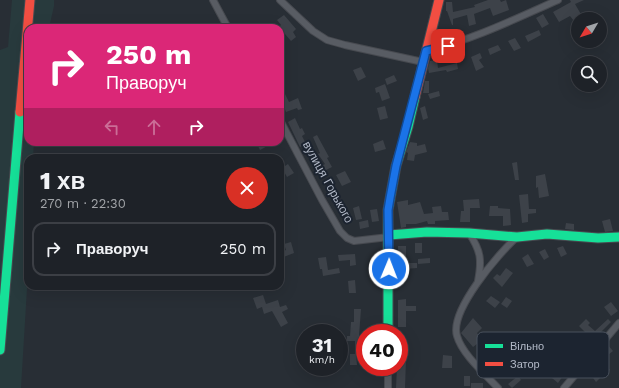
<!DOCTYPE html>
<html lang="uk">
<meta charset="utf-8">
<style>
:root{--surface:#1e2228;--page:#262a30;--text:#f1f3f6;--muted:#a1a4a8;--line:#3c3f45}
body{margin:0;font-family:"Work Sans",sans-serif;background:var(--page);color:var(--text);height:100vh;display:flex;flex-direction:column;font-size:15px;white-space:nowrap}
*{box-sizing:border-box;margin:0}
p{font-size:13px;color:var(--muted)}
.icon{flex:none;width:22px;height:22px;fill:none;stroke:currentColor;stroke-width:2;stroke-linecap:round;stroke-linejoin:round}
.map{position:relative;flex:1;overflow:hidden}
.panel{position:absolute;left:24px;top:154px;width:260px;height:136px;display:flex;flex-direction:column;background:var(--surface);border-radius:12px;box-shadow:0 4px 16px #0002,0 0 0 1px var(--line)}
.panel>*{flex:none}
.banner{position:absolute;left:24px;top:24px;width:260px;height:122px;border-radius:12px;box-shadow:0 4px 16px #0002,0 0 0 1px var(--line);background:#db2777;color:#fff;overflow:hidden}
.needle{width:26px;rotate:231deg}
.buttons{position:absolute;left:571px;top:12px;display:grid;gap:8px}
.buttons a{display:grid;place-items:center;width:36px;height:36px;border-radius:50%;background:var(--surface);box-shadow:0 4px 16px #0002,0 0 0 1px var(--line);font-size:20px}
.speed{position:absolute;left:296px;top:324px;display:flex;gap:8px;font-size:20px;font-weight:700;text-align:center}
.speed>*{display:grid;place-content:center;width:52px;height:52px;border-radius:50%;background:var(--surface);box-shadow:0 4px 16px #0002,0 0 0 1px var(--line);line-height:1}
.speed small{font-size:10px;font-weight:400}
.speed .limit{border:6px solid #d22;background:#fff;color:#111}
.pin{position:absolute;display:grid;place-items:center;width:34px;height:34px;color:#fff;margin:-17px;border-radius:8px;box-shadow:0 2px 6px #0006}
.me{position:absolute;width:44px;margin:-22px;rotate:1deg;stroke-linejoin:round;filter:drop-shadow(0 0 3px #0008)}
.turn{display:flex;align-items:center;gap:14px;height:84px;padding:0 16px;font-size:18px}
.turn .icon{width:52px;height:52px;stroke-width:2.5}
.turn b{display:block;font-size:28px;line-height:34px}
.lanes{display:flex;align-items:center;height:38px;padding:0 16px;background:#0003;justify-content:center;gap:20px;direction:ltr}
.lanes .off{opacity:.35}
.round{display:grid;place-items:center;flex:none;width:42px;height:42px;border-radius:21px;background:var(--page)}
.head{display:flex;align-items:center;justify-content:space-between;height:68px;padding:0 16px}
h1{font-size:24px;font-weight:800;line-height:30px}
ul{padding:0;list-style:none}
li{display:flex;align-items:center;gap:12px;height:54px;margin:0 8px 6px;padding:0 8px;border:2px solid var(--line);border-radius:12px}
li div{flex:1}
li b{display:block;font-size:15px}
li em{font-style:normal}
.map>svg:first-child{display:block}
.green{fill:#283a3d}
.building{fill:#3d4249}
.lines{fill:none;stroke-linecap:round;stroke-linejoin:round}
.street-casing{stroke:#474a50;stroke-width:8}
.fast-casing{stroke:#474a50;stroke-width:11}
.jam-casing{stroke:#474a50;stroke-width:11}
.street{stroke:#585c63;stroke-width:6}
.fast{stroke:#16e098;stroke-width:9}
.jam{stroke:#f24e42;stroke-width:9}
.route-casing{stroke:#114b97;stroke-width:10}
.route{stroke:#1a73e8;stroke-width:7}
.labels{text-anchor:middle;stroke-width:4;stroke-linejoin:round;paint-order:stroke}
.street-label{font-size:12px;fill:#b2b9c7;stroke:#1c2430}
.key{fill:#1c2430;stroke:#49515d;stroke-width:1}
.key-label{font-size:11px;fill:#b2b9c7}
</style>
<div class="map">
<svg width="619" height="388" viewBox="0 0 619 388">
<rect width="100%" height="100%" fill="#282e35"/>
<path class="green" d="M12,0H54V6L49,28H28V142H34L33,158H28V272L21,388H0V50L8,47Z"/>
<path class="building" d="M488,0H500L501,2L506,0L509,10L493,16L490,8L474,14L476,24L469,26L467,15L453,19V25H452L447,11H446V2H452L453,12L475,7L474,5Z
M570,0H584L575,4L582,16L574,21L570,16L559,22L553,12L571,2Z
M543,14L549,24L542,28L536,18Z
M284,15L296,29L293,32L296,37L291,41L279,27L281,25L277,20Z
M539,30L541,35L528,42L525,36Z
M515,38L521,48L514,51L508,41Z
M498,45L501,50L490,55L488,49Z
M480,53L482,58L479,60L484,67L476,71L471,57Z
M437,60L438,68L457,63L458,69L447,72L446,70L429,73L428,68L430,61Z
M361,67L366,77L358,81L353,70Z
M394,75L397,81L387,85L385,79Z
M425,81H429V93H423Z
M280,84L289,102L298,98L302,109L298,110L297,108L286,112L280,96Z
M385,84L390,98L382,101L379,92L376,93L375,88Z
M439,91L440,96L430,99L428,94Z
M385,106L388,118L380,120L377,108Z
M425,106L428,118L423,120L420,108Z
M295,118L300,129L302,128L305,134L302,136L306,144L300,147L288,122Z
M317,135L329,157L327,158L332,167L318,174L315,169L325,164L318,154L320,153L313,137Z
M383,140L386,149L375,152L373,144Z
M256,142H275L260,150Z
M410,142L417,143V146L425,144L427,152L415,155L414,161L407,160L408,153L406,152Z
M517,162L519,180H515L512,163Z
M288,164L294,173L287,177L282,168Z
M345,171L351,182L342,186L336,175Z
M545,174L549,196L539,198L538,187L536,188V176Z
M528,194L529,209H536V213L528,214V222L522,223L519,195Z
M479,199L480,208H470V222H460L461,211H464L463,200Z
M408,200V205L420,202L424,214L433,213L432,207L441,206L442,212H448L449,220L435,221V224H428L427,221L416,224H406V227L401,228L397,202Z
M359,206L362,219L356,220L353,208Z
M490,206H498V208L510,209L511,225L503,226V216H489Z
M377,209L379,221L372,222L370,210Z
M610,219L613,231L605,232L602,221Z
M368,220L369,227L360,229L359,222Z
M566,223L574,224V230L565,229Z
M291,242L294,253L281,258L280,252L286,250L284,244Z
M415,243H422V253H415Z
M398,246H406V258H398Z
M563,246L567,254L561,257L557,248Z
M545,249L549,257L544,260L539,252Z
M355,254L356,265L350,266V260L339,261L338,255Z
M528,254L534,264L527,267L522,258Z
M326,257L328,270L339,268L340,273L323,276L322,269H320L318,258Z
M430,258V263L418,264V259Z
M404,263H417V268L404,269Z
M506,268L513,273L502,287L493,278L497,274L500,276Z
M401,270H407V278H401Z
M355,280L356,293H349L348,281Z
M263,295L266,304L278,300L280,307L286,305L288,309L282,312L288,323L281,327L272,311L264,314L262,307L257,309L253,298Z
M491,296L500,302L495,308L486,301Z
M506,297L512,301L507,308L501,304Z
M406,299V306H416V311H406V327H398V300Z
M611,302L618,311L611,316L604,307Z
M354,309H361L359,336H365V355H356L357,365H350V354H355V341H347V336H350L351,322H354Z
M473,318L482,328L477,333L482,340L473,347L461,333Z
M586,319L590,323L588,325L595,331L608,319L611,322L588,345L590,348L586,352L585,351L571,363L573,366L569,370L568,369L558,383L552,378L554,375L543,367L554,351L562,356L573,346L568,341L574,335L579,340L586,333L579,326Z
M399,340L406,341V349H399Z
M607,344L613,351L608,355L603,349Z
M443,355L452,356V368H442Z
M399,359H406L405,388H396L397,367H399Z
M603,360L610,370L601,376V377L596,382L588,371Z
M464,376H470V386H464Z
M518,376L521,380L512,388L508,384Z
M471,383H483V388H471Z"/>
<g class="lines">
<defs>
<path id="street" d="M213,0L228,28
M280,0L313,31L327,40L345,45L423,62
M426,51C472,40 515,19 558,0
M280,120L322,200L340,231L347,238L354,241L389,237
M469,233C481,251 482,260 478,281
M388,388V367
M498,388C485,374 462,354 457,336C449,311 499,253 517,237
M564,388L619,323"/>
<path id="fast" d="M389,235L427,232L469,233L517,237L547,234L598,238L619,237
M388,333V210L396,166L408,127L415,97
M0,350L20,112"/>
<path id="jam" d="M415,97L439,0
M20,112L30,0"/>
</defs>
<use href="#street" class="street-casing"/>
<use href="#fast" class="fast-casing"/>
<use href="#jam" class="jam-casing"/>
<use href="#street" class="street"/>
<use href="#fast" class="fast"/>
<use href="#jam" class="jam"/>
</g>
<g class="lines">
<defs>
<path id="route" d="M389,269L388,210L390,198L396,166L426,51L448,46"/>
</defs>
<use href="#route" class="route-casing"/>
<use href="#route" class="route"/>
</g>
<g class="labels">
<g class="street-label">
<text transform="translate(328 182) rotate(61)" y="4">вулиця Горького</text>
</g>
</g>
<rect x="477" y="332" width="132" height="46" rx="6" class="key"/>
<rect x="485" y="344" width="18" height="4" fill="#16e098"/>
<rect x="485" y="362" width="18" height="4" fill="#f24e42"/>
<g class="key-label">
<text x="510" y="350">Вільно</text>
<text x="510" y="368">Затор</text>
</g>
</svg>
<div class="buttons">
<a><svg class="needle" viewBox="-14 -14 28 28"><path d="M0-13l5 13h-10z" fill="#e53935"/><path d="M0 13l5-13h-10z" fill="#a1a4a8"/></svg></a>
<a><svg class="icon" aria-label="search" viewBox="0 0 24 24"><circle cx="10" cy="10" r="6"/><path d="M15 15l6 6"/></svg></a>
</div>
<div class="speed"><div>31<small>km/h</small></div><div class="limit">40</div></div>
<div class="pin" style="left:448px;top:46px;background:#d93025"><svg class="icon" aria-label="arrive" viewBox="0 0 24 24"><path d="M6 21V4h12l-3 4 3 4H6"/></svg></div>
<svg class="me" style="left:389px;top:269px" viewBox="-20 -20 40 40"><circle r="17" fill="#1a73e8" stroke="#fff" stroke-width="3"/><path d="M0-11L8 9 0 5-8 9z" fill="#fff"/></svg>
<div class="banner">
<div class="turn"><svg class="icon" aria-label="right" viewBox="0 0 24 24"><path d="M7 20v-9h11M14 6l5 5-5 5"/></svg><div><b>250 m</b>Праворуч</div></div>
<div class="lanes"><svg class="icon off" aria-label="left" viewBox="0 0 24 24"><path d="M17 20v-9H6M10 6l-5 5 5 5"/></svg><svg class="icon off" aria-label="ahead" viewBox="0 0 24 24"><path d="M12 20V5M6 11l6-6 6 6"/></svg><svg class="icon" aria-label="right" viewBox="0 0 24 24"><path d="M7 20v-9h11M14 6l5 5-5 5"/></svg></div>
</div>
<section class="panel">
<div class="head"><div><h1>1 хв</h1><p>270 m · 22:30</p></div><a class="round" style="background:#d93025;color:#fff"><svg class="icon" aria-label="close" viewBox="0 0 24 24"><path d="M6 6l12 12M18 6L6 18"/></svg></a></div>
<ul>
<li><svg class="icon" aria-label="right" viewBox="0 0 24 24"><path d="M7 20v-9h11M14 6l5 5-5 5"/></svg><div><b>Праворуч</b></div><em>250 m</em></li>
</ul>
</section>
</div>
